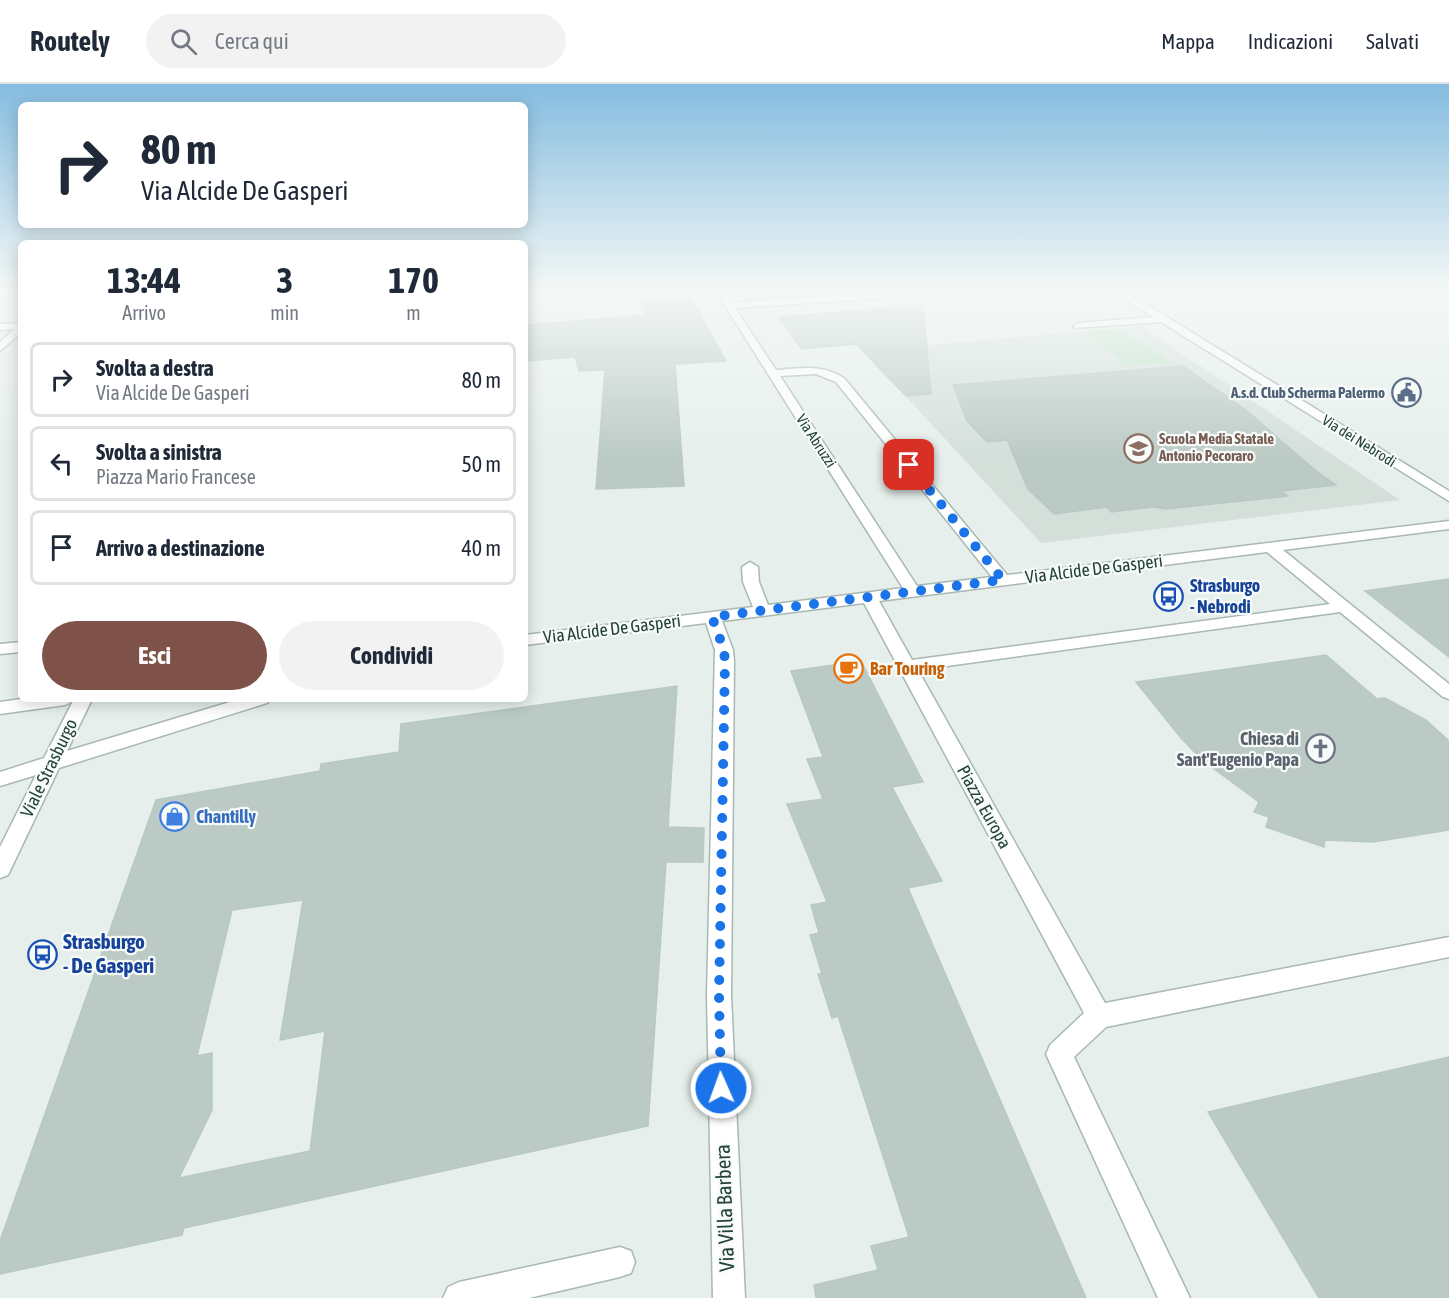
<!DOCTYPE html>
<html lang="it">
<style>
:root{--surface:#fff;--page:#f2f2f3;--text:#1f2937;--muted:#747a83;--line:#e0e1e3;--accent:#7f5249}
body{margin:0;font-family:"Asap Condensed",sans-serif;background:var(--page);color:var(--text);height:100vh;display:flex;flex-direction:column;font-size:22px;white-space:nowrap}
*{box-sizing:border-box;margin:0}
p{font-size:20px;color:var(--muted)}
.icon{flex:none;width:33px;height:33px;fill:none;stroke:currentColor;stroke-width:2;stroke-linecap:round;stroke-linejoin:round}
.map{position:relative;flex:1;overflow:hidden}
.side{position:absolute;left:18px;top:156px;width:510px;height:462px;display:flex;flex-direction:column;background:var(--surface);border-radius:9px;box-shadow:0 3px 15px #0003}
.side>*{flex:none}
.top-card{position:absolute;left:18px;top:18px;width:510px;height:126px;border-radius:9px;box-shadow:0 3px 15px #0003;background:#fff;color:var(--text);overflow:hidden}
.pin{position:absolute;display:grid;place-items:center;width:51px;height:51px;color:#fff;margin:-26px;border-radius:12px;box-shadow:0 3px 9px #0006}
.me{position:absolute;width:66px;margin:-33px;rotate:358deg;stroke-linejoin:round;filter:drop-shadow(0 0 4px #0008)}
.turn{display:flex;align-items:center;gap:21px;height:126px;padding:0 24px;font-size:27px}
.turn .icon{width:78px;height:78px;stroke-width:2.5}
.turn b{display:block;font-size:42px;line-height:51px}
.eta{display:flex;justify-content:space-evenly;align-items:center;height:102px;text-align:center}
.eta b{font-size:36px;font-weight:700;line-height:42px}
.cta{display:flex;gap:12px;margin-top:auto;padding:12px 24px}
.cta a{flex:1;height:69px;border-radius:36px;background:var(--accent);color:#fff;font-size:24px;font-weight:700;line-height:69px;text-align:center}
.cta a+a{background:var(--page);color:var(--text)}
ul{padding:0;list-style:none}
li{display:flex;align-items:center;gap:18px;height:75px;margin:0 12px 9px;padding:0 12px;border:3px solid var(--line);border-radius:9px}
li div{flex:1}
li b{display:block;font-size:22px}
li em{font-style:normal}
header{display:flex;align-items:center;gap:36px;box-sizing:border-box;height:84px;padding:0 30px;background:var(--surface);border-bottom:2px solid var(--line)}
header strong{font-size:28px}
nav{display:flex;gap:33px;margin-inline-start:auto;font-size:21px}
.search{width:420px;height:54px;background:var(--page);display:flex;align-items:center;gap:15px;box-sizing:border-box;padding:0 21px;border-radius:33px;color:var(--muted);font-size:22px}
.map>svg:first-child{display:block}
.built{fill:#d4dfda}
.green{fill:#bfe0c8}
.building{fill:#bbcac4;stroke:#b8c9c2;stroke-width:1.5;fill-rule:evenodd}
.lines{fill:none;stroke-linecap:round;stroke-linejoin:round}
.minor-casing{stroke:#a8b8b2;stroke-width:3}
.minor{fill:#fff;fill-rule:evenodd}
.route{stroke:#1a73e8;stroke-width:10;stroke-dasharray:0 18}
.labels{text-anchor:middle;stroke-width:4.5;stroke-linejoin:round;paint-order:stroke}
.far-service-label{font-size:15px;font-weight:bold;fill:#4e5e75;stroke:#f7fbf9;text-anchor:end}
.far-education-label{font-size:15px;font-weight:bold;fill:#785e54;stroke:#f7fbf9;text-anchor:start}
.far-street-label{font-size:15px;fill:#24423a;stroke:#f7fbf9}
.street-label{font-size:18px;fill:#24423a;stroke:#f7fbf9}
.transit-label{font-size:18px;font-weight:bold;fill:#164399;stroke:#f7fbf9;text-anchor:start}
.food-label{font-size:18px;font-weight:bold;fill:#c56008;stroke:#f7fbf9;text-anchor:start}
.worship-label{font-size:18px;font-weight:bold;fill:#5b616d;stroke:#f7fbf9;text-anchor:end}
.shop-label{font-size:18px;font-weight:bold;fill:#366cbe;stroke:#f7fbf9;text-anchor:start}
.near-transit-label{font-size:21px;font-weight:bold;fill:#164399;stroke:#f7fbf9;text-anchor:start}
.near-street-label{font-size:21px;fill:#24423a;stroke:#f7fbf9}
</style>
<header>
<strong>Routely</strong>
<div class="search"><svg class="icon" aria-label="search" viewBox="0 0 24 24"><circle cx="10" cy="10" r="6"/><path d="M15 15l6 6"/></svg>Cerca qui</div>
<nav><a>Mappa</a><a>Indicazioni</a><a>Salvati</a></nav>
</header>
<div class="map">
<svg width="1449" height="1214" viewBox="0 0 1449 1214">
<rect width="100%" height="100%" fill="#e6efeb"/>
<path class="built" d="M1141,242L1400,416L1041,459L864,267Z"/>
<path class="green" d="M733,206H796L800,211L798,213L744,217L739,215Z
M1122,245L1172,279L1129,282L1083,248Z"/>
<path class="building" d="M690,212L726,277L675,280L684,402L596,405L605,286L579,287L575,273L525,277V241L646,231L642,215Z
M923,221L931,310L906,312L856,260L802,265L778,233Z
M1183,282L1246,326L1316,387L1336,401L1281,407L1288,412L1166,425L1153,423L1111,428L1107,423L1054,430L1028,405L1007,356L987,358L967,337L953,301Z
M1449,495V573L1365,507Z
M1326,571L1377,615L1385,614L1426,636L1449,657V746L1373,758L1325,756L1324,763L1266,743L1269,733L1254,728L1259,718L1202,676L1181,654L1136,598Z
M861,577L923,698L892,703L942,797L908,804L1086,1214H816L814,1201L878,1186L871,1162L909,1153L838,932L832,934L818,890H822L810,851L819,849L811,821L827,818L787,720L823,715L807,675L823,673L791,587Z
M677,602L668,743L704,744L703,778H666L648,1042L184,1144L182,1151L0,1190V1157L156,716L320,687L321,680L399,668L401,640ZM303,816L280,956L325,947L310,1067L179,1094L212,1026V969L197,972L232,826Z
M1449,973V1214H1319L1208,1028Z"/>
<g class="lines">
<defs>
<path id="minor" d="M594,206L590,209L525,213V207Z
M715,206H724L732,219L915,206H963L959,209L735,224L776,286C800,284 823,280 844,294L1007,491L1449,437V445L1283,466L1449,600V615L1443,613L1340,528L918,586L1105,919L1449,853V873L1106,943L1074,973L1190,1214H1158L1046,970L1050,961L1084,929L864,519L722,537L733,566L734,577L731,911L745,1214H713L707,911L715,566L706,539L525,561V551L753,523L743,498L742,483L750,478L758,483L759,498L768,521L903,504ZM816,290L836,298L992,493L917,502L780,292ZM1267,468L1330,520L912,576L879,517Z
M1112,206H1123L1449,407V417L1161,238L1075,244L1073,242L1078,239L1153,233Z
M21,239V249L0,267V258L14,245L0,246V240Z
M21,558V568L0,570V560Z
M21,615H92L67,667L240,615H270L267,619L59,684L8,791L0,794V763L36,691L0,702V688L44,674L73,617L65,621L0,630V618Z
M620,1163L631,1167L635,1178L631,1189L620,1193L529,1214H443L448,1203L459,1198Z"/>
</defs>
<use href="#minor" class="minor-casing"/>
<use href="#minor" class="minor"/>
</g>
<linearGradient id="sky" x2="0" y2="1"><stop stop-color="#84bce0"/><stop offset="0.55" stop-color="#f4f8f6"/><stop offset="1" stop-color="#f4f8f6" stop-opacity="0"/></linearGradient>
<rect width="1449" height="376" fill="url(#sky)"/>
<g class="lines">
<path class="route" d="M721,1004L719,911L725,578L724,566L712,533L1003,496L909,381"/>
</g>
<defs>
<symbol id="civic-ring" viewBox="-11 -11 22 22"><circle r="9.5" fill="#f7fbf9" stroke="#5c6f8a" stroke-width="1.5"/><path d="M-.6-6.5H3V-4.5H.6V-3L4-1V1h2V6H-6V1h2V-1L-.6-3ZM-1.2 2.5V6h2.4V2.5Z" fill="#5c6f8a"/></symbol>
<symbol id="school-ring" viewBox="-11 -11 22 22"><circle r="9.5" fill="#f7fbf9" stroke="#8d6e63" stroke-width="1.5"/><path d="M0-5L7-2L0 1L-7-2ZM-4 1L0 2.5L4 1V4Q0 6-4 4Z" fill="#8d6e63"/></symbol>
<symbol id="bus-ring" viewBox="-11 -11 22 22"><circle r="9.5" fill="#f7fbf9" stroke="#1a4fb4" stroke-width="1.5"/><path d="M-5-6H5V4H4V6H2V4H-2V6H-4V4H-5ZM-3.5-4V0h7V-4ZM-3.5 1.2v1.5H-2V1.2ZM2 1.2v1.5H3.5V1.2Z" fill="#1a4fb4"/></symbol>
<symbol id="cafe-ring" viewBox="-11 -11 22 22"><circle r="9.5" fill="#f7fbf9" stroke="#e8710a" stroke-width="1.5"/><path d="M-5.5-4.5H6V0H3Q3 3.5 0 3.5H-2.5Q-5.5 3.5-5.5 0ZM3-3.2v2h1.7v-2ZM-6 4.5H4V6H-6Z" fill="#e8710a"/></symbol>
<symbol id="church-ring" viewBox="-11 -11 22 22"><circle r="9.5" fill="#f7fbf9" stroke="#6b7280" stroke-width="1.5"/><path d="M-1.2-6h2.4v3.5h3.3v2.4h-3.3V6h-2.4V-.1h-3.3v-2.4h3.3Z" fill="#6b7280"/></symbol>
<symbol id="shop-ring" viewBox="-11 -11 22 22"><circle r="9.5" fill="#f7fbf9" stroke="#3f7fe0" stroke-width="1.5"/><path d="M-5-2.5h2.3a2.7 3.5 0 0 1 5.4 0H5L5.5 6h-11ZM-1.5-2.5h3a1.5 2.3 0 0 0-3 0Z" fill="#3f7fe0"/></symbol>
</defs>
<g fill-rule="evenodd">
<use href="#civic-ring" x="1390" y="292" width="33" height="33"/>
<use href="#school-ring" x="1122" y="348" width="33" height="33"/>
<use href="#bus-ring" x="1152" y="496" width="33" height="33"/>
<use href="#cafe-ring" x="832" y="568" width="33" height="33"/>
<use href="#church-ring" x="1304" y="648" width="33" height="33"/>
<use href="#shop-ring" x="158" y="716" width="33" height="33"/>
<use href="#bus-ring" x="26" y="854" width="33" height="33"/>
</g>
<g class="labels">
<g class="far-service-label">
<text x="1385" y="314">A.s.d. Club Scherma Palermo</text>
</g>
<g class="far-education-label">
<text x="1159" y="360">Scuola Media Statale<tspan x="1159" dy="17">Antonio Pecoraro</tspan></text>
</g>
<g class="far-street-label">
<text transform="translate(816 357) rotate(57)" y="5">Via Abruzzi</text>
<text transform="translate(1359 357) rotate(32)" y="5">Via dei Nebrodi</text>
</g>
<g class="street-label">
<text transform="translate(1094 485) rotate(-7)" y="6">Via Alcide De Gasperi</text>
<text transform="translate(612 545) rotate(-7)" y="6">Via Alcide De Gasperi</text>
<text transform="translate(49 684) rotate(-64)" y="6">Viale Strasburgo</text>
<text transform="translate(984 723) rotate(61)" y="6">Piazza Europa</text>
</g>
<g class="transit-label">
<text x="1190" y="508">Strasburgo<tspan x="1190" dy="21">- Nebrodi</tspan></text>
</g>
<g class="food-label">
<text x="870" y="591">Bar Touring</text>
</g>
<g class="worship-label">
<text x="1299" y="661">Chiesa di<tspan x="1299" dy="21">Sant'Eugenio Papa</tspan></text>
</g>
<g class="shop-label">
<text x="196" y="739">Chantilly</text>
</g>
<g class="near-transit-label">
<text x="63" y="865">Strasburgo<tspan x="63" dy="24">- De Gasperi</tspan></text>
</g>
<g class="near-street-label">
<text transform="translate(725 1124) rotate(-92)" y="7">Via Villa Barbera</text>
</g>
</g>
</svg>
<div class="pin" style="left:909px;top:381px;background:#d93025"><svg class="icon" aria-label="arrive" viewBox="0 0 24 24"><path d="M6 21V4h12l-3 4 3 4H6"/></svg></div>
<svg class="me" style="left:721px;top:1004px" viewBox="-20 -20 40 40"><circle r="17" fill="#1a73e8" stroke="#fff" stroke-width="3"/><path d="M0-11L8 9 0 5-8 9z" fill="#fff"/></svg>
<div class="top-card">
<div class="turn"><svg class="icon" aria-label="right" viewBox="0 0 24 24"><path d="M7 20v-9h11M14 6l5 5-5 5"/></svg><div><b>80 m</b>Via Alcide De Gasperi</div></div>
</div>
<section class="side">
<div class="eta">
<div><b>13:44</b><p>Arrivo</p></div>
<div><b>3</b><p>min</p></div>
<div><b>170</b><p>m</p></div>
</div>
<ul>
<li><svg class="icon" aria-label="right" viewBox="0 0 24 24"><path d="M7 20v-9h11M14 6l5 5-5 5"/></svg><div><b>Svolta a destra</b><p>Via Alcide De Gasperi</p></div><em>80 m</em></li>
<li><svg class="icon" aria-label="left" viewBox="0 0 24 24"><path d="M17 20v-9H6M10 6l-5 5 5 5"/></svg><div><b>Svolta a sinistra</b><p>Piazza Mario Francese</p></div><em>50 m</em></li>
<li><svg class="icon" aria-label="arrive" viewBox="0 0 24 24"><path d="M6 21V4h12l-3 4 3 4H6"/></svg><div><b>Arrivo a destinazione</b></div><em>40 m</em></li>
</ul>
<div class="cta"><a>Esci</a><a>Condividi</a></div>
</section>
</div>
